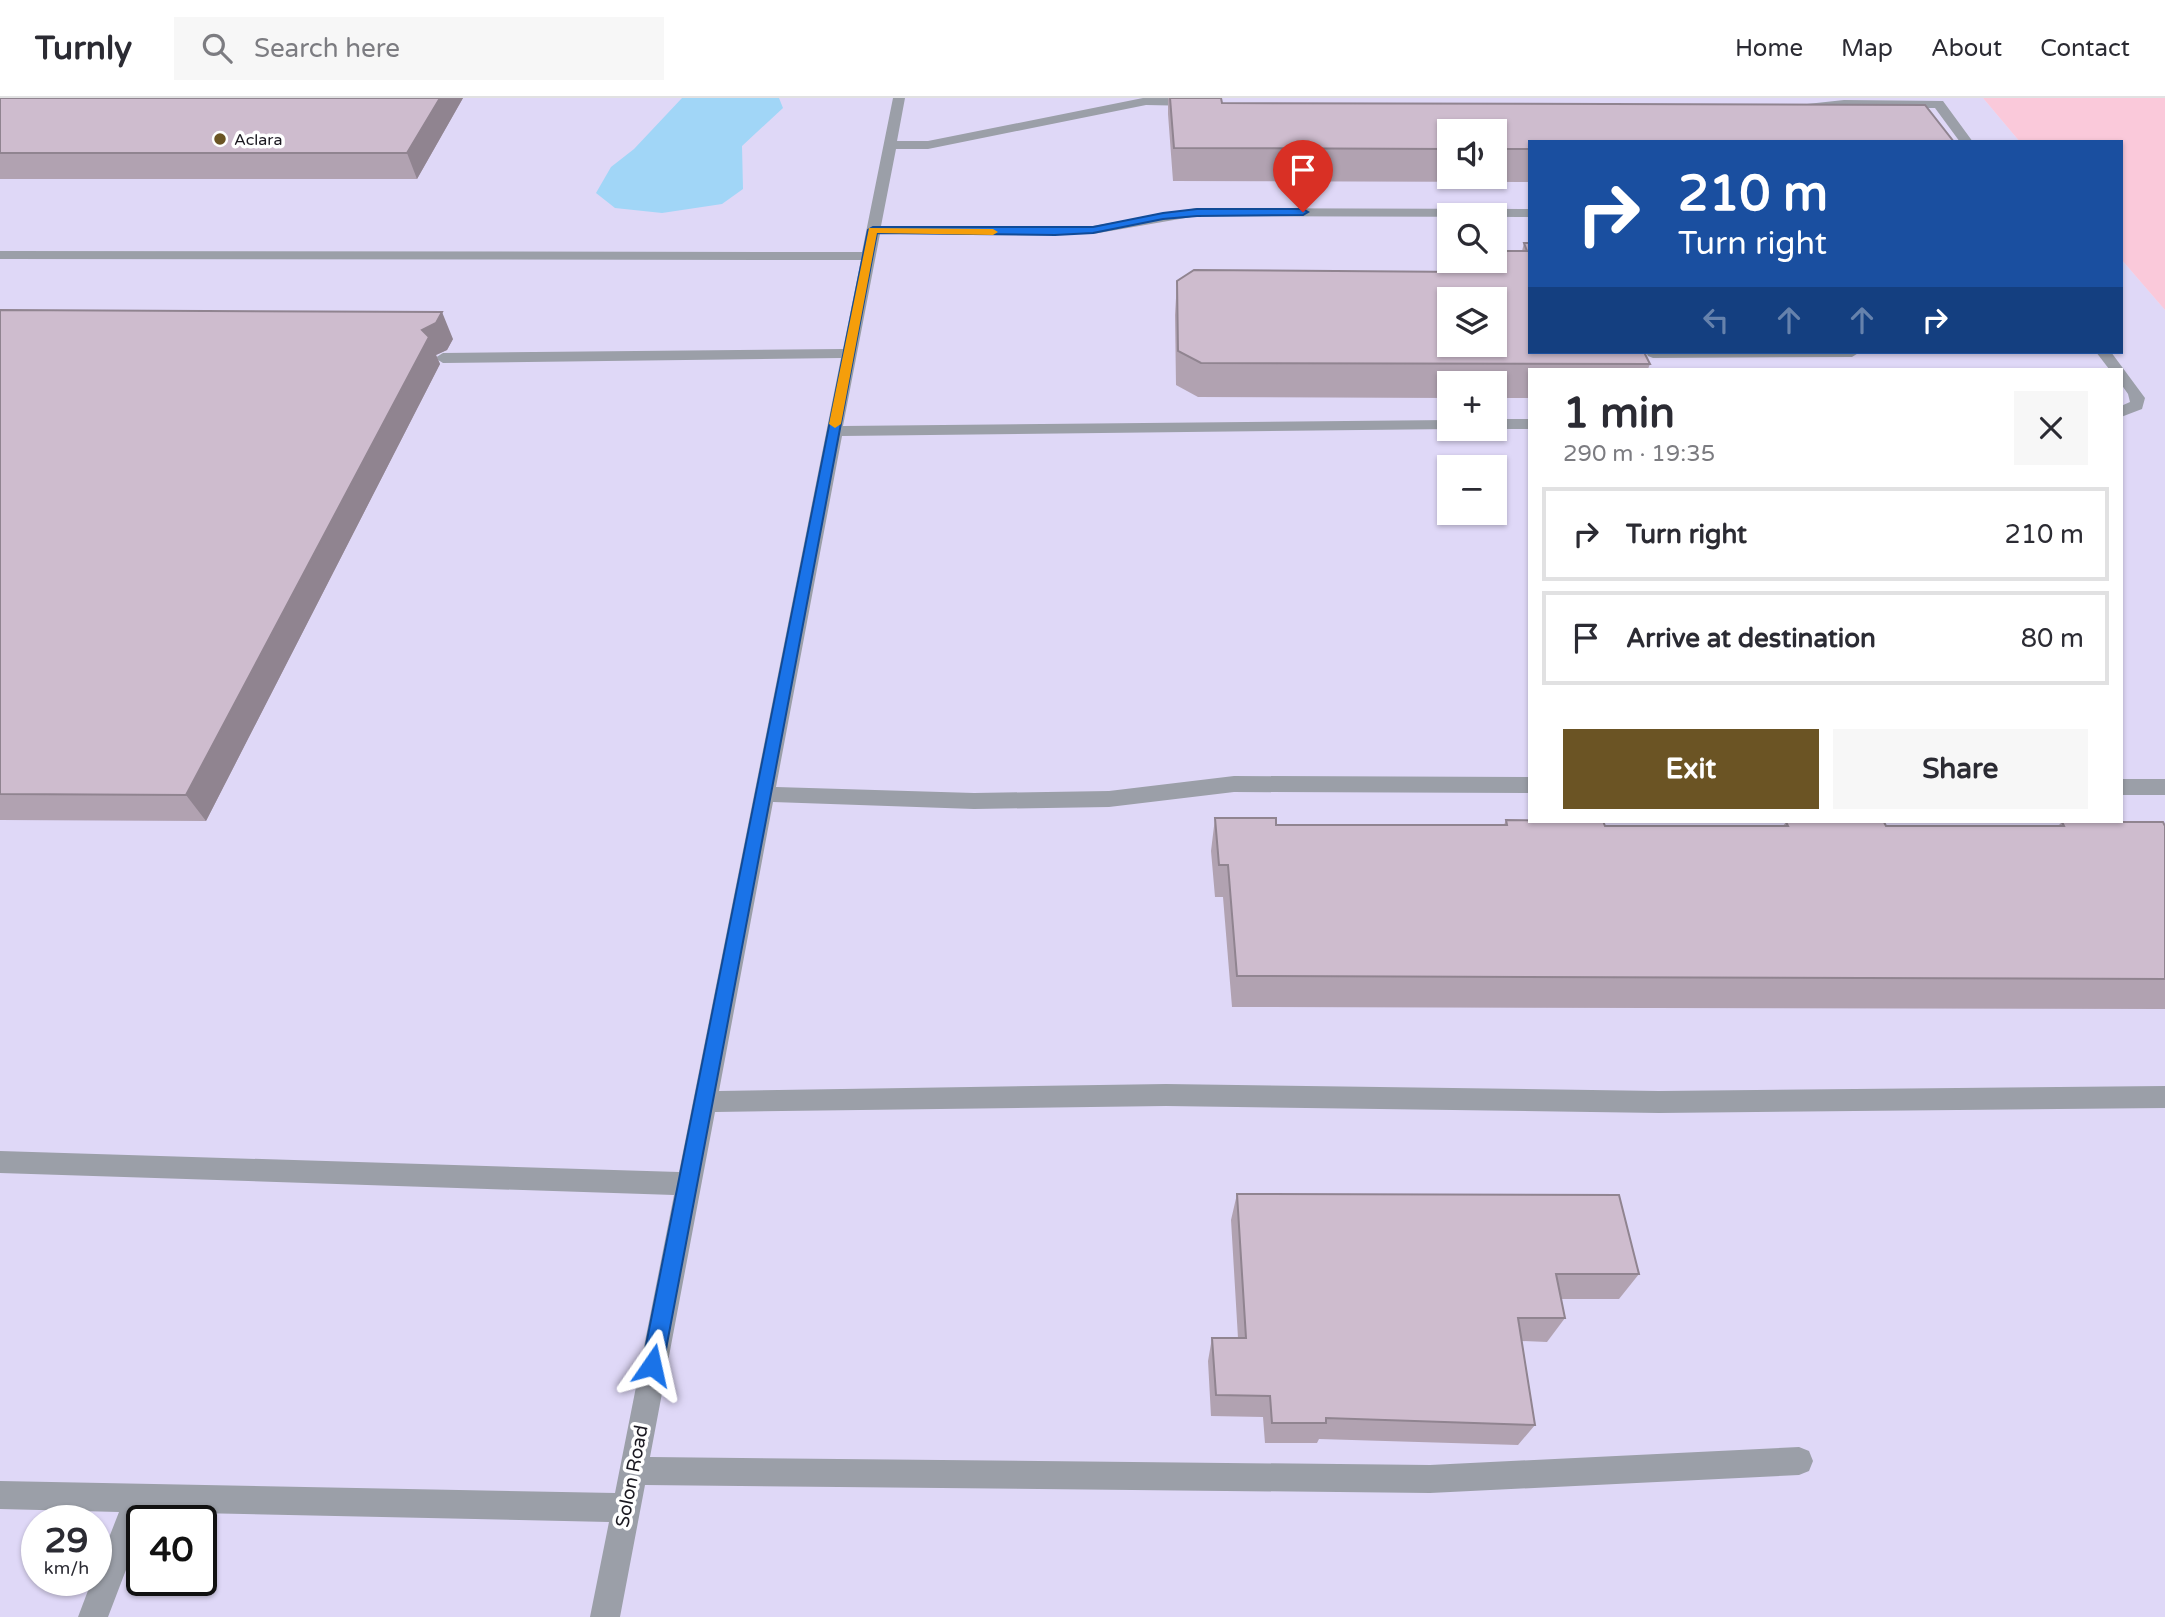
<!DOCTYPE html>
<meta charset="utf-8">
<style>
:root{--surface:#fff;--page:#f7f7f7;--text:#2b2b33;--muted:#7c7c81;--line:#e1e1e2;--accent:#6b5424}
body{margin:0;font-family:"Varela Round",sans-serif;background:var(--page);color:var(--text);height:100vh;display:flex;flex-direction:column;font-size:26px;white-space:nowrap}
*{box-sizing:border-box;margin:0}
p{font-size:23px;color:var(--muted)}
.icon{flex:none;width:38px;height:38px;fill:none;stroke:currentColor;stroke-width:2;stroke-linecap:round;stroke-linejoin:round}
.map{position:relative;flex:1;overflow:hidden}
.drawer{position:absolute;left:1528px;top:270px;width:595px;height:455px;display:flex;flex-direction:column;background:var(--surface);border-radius:0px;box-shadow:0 2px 5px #0004}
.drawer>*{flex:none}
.hud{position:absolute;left:1528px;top:42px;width:595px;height:214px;border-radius:0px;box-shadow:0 2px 5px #0004;background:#1a4fa0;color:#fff;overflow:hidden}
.fabs{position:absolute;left:1437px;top:21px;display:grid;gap:14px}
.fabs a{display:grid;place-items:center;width:70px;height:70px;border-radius:0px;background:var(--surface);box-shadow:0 2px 5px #0004;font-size:35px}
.speed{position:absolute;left:21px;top:1407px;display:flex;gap:14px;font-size:35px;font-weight:700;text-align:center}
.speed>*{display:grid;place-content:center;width:91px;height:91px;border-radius:50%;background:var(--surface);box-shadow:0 2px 5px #0004;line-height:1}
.speed small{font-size:18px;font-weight:400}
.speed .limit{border:4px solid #111;border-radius:10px;background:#fff;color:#111}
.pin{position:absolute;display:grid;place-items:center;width:60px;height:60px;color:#fff;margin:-72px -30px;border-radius:50% 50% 50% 0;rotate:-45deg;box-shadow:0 0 7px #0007}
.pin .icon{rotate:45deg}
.me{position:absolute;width:77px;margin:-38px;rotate:11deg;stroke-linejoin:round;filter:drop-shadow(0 0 5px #0008)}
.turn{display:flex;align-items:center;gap:24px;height:147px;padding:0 35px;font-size:32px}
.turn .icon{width:91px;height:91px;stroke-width:2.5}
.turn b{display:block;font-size:49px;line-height:60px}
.lanes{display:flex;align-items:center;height:66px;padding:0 35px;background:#0003;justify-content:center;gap:35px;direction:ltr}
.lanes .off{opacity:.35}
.round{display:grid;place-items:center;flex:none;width:74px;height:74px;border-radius:0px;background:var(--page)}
.head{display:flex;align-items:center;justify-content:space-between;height:119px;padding:0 35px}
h1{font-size:42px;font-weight:800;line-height:52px}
.action{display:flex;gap:14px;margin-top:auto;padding:14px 35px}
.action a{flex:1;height:80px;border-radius:0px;background:var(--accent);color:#fff;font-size:28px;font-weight:800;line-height:80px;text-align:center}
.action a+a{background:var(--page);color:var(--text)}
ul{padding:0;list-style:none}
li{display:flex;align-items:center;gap:21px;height:94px;margin:0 14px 10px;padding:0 21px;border:4px solid var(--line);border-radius:0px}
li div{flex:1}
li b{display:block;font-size:26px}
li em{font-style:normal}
header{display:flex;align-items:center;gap:42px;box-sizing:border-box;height:98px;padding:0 35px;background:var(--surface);border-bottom:2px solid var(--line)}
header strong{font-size:33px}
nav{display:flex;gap:38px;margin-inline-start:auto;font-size:24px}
.search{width:490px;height:63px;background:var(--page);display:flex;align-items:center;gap:18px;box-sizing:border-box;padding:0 24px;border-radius:0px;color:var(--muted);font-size:26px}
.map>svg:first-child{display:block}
.built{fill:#dfd8f7;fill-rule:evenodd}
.green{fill:#fac9da}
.water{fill:#a1d6f7}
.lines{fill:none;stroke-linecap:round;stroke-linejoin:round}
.minor{fill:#9b9fa8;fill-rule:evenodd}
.wall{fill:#b1a2b1;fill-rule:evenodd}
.shaded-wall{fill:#908490}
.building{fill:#cebcce;stroke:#908490;stroke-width:2;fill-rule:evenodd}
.route{fill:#1a73e8;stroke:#114b97;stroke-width:2}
.slow{fill:#f59e0b}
.poi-dot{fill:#6b5424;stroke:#fff;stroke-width:2.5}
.labels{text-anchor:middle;stroke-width:7;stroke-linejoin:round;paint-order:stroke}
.far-poi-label{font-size:16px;fill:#1b1921;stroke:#fff;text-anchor:start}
.street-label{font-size:19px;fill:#1b1921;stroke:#fff}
</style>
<header>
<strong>Turnly</strong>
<div class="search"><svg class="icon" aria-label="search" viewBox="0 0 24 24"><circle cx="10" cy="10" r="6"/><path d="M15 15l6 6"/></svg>Search here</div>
<nav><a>Home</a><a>Map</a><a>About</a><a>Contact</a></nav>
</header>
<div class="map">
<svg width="2165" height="1519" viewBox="0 0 2165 1519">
<rect width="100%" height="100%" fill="#e9e4fb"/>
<path class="built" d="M0,0H1983L2020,44H1530V254H2121V161L2165,212V1519H0ZM1449,33H1494V79H1449ZM1449,117H1494V163H1449ZM1449,201H1494V247H1449ZM1530,271H2121V723H1530ZM1449,285H1494V331H1449ZM1449,369H1494V415H1449ZM37,1423H96V1482H37ZM142,1423H201V1482H142Z"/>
<path class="green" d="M1983,0H2165V212L2121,161V44H2020Z"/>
<path class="water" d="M682,0H779L783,10L742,48L743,91L722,106L662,115L615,110L596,95L611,69L634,51Z"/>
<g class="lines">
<path class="minor" d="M893,0H905L897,43H928L1143,0H1195L1201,4L1195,8L1146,7L928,51H896L881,128H1093L1197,110L1530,111V119L1197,118L1093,136H880L843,328L1449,322V331H1453L842,338L776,689L974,695L1109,693L1234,678L1530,679V695L1234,694L1109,709L974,711L773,704L719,993L1166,986L1659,993L2165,988V1010L1659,1015L1166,1008L715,1014L650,1359L1430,1367L1799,1349L1809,1353L1813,1363L1809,1373L1799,1377L1430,1395L645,1387L620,1519H590L609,1424L148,1414L145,1423H142V1430L108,1519H78L92,1482H96V1473L119,1414L0,1411V1383L615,1395L674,1097L0,1075V1053L679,1074L841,260L443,265L435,260L443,255L843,251L861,162L0,161V153L862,154Z
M1844,2L1943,3L1973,44H1960L1935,10H1844L1807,14L1801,10L1807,6Z
M1646,254H1860L1852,259L1653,260L1648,258Z
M2096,254H2111L2145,300L2142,311L2121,319V308L2130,304L2128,296L2121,286V271H2109Z
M1494,321H1530V331H1494Z
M2121,681H2165V697H2121Z"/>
</g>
<path class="wall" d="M0,0H463L417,81H0Z
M1168,0H1221L1222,5L1925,7L1954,44H1530V84L1173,83L1168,16ZM1449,33H1494V79H1449Z
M1524,145L1650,266L1648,271H1530V300H1494V285H1449V300L1198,299L1176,287L1175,217L1177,183L1455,174L1458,163H1494L1522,153Z
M0,212L453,241L447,252L436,257L440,266L206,723L0,722Z
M1215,720L1276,727H1504L1506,722L1605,728H1783L1786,724L1886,728H2058L2062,724L2165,728V911L1232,909L1223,799H1215L1211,753Z
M1237,1096L1639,1176L1619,1201H1561L1565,1220L1547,1244L1522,1243L1535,1327L1518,1347L1319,1341L1317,1345H1265L1263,1319L1211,1318L1208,1263L1212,1240H1238L1231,1122Z"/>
<path class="shaded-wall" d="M440,0H463L417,81L407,55Z
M442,214L453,241L447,252L436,257L440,266L206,723L186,697L422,232Z"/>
<path class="building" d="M0,0H440L407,55H0Z
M1170,0H1221L1222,5L1925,7L1954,44H1530V51H1494V33H1449V51L1174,50Z
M1524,145H1530V254H1644L1650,266L1201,265L1178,253L1177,183L1194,172L1466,174L1463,163H1494V153H1527ZM1449,201H1494V247H1449Z
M0,212L442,214L436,225L422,232L429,239L186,697L0,696Z
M1215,720H1276V727H1507L1506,722L1603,723L1605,728H1788L1786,724H1884L1886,728H2064L2062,724H2163L2165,728V881L1237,878L1228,767H1219Z
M1237,1096L1619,1097L1639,1176H1556L1565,1220H1518L1535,1327L1326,1320V1325H1272L1270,1298L1216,1297L1212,1240H1246Z"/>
<path class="route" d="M1197,111H1303L1308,114L1303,117L1197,118L1163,121L1093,135L1055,137L877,135L663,1267L660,1275L652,1278L645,1275L642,1267L868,132L873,129H1093L1163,115Z"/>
<path class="slow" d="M869,130L993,131L998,134L993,137L877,135L841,326L835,330L829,326Z"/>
<circle class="poi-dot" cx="220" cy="41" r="7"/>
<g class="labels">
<g class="far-poi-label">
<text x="234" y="47">Aclara</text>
</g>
<g class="street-label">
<text transform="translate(631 1378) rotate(-79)" y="7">Solon Road</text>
</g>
</g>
</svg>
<div class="fabs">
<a><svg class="icon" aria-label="sound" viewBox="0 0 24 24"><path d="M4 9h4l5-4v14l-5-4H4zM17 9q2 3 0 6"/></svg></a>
<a><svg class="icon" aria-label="search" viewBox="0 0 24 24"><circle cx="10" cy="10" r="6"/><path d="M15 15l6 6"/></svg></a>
<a><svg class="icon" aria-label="layers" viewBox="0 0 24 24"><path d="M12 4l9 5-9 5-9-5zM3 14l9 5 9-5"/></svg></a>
<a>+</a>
<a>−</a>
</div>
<div class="speed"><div>29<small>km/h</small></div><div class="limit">40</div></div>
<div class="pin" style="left:1303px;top:114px;background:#d93025"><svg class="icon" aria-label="arrive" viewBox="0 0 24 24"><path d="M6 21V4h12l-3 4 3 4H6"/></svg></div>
<svg class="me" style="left:652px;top:1267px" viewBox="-20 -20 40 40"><path d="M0-17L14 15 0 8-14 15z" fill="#1a73e8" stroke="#fff" stroke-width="4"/></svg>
<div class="hud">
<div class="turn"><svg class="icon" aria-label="right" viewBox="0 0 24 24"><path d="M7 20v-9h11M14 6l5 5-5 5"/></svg><div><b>210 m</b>Turn right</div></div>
<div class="lanes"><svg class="icon off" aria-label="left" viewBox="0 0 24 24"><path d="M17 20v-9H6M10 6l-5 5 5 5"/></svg><svg class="icon off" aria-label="ahead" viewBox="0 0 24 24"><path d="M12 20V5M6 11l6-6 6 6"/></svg><svg class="icon off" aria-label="ahead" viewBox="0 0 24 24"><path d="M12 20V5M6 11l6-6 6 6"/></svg><svg class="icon" aria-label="right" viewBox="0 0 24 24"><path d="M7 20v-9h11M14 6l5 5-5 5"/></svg></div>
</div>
<section class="drawer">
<div class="head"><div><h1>1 min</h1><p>290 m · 19:35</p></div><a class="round"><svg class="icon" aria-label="close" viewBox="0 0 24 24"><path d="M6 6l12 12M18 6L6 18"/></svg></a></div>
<ul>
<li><svg class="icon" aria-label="right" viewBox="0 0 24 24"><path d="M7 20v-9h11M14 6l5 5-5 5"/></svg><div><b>Turn right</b></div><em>210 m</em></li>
<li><svg class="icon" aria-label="arrive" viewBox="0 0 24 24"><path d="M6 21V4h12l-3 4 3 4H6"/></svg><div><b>Arrive at destination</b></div><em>80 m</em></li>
</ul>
<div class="action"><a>Exit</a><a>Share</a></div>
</section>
</div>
